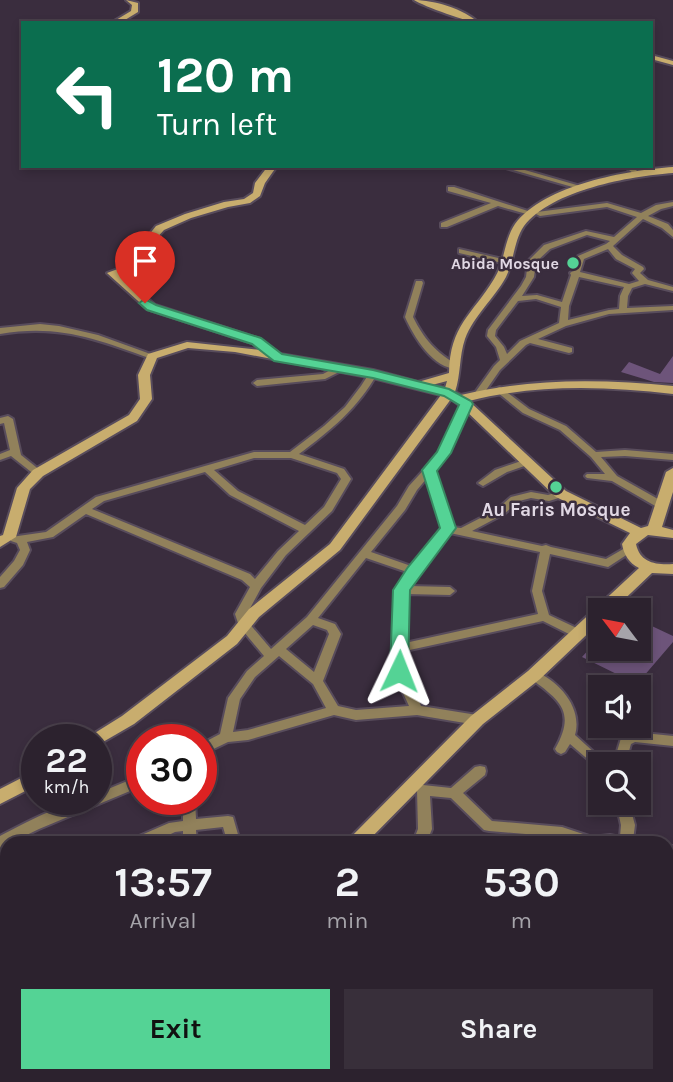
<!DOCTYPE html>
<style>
:root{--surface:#2c222e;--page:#382f3a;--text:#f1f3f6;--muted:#a6a4aa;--line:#483f4a;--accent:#54d395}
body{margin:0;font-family:Karla,sans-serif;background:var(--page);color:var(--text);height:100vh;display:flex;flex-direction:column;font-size:26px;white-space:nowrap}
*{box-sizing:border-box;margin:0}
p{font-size:23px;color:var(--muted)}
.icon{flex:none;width:38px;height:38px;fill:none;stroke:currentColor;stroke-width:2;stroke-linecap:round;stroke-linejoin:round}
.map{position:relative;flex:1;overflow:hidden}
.sheet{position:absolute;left:0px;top:836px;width:674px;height:247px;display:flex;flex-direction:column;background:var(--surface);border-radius:21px 21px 0 0;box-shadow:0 4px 10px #0003,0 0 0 2px var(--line)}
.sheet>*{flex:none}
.hud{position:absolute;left:21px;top:21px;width:632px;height:147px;border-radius:0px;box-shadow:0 4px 10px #0003,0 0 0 2px var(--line);background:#0b6e4f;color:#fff;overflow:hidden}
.needle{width:46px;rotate:302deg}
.fabs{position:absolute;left:588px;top:598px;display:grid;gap:14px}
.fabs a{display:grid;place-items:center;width:63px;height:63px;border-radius:0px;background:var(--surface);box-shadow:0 4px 10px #0003,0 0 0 2px var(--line);font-size:35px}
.speed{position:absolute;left:21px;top:724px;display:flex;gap:14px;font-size:35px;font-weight:700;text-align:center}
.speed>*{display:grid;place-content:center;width:91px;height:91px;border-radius:50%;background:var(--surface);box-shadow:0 4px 10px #0003,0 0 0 2px var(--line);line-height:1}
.speed small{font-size:18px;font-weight:400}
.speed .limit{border:10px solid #d22;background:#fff;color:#111}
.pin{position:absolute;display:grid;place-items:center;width:60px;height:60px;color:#fff;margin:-72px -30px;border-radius:50% 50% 50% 0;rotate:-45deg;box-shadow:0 0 7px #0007}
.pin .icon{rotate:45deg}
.me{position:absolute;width:77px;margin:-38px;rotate:2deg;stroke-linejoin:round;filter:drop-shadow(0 0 5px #0008)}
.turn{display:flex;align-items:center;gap:24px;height:147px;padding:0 21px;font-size:32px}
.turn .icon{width:91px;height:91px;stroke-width:2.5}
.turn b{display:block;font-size:49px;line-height:60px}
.eta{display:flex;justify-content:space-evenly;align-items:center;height:119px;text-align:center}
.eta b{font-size:42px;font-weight:700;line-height:49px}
.primary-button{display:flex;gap:14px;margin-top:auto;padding:14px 21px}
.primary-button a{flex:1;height:80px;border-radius:0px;background:var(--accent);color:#111;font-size:28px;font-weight:700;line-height:80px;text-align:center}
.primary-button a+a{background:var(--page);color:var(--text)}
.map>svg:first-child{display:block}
.building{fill:#6d547a}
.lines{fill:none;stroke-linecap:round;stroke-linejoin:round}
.street-casing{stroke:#584c5c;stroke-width:4}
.secondary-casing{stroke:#584c5c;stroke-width:4}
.street{fill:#91815b;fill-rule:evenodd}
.secondary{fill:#c8ad6e;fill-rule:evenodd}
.route{fill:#54d395;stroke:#378961;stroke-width:2}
.poi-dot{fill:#54d395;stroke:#3a2d3e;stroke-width:2.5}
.labels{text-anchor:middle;stroke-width:5;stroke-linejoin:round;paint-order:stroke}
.far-poi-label{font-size:16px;font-weight:bold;fill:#e1d8e4;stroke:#3a2d3e;text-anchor:end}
.poi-label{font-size:19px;font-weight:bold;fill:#e1d8e4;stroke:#3a2d3e}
</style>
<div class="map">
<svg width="673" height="1082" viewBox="0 0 673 1082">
<rect width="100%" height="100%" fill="#3a2d3e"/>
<path class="building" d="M673,356V383L654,382L621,372L629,362L660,374Z
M639,620L673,636V642L637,684L582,657L600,637V649H639Z"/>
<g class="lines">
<defs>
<path id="street" d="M499,166H511L587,188L583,190Z
M624,166H632L639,173L634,174Z
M448,187H454L534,213L530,215L498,206L447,227H441V223L491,203L448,191Z
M673,202V206L661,209L648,216L668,224L673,230V237L662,228L643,219L613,246L622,255L643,267L644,269L640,273L648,280L673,287V291L645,284L632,288L628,296L627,308L673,306V310L609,314L566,326L538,339L572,348V352L569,353L530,343L526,345L500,370L482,396H476L474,394L494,366L500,360L496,347L487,336L488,330L521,286L526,277L528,261L544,245L586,231L614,237L637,217L607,207L540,216L536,214L537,212L607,203L641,213L656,205ZM587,235L610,241L606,244L578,256L573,271L570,273L571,275L562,302L537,295L522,296L534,277L536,262L550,249ZM608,249L616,259L635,269L632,273L639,281L629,284L580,272L584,259ZM579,277L624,287L620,296L619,309L609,310L568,320L569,306ZM536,299L561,307L559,323L520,341L507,354L504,347L495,336L496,330L518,301Z
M459,249L507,260L511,262L507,264L459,253Z
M416,281H422L423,283L413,317C424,339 436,353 458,365V369C433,369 414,337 405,317Z
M40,324L59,326L98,335L156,356L155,358H149C96,339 58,324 0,334V328Z
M340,365L343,366V370L325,379L257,386L253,383L257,380L323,374Z
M373,371L377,374C358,408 330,431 299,454L344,469L351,479L332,511L286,555L261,588L247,614L248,622L271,649L307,617L397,506L409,486L440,452L463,402H469L471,404L449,453L434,470L452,527L461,528L496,510L511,497L531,492L548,495L561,491L566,494L565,496L549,501L531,498L519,501L504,514L472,531L542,546L546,545L551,547L606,559L625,548H633L634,550L608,567L550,554L542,591L549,615L583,631L585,634L583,637H575L543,621L405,651V671L421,706L477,715L481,717L483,720L481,723L477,725L417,715L356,720L334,715L248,740L228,742L201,755V744L220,734L228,698L247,671L264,656L239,626L235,614L250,587L242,580L86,514L53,537L27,542L30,550L23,565L4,587L0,588V577L14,561L20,550L17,543L11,541L10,539L11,537L46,532L96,497L254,452H290L324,426L345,407L361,386L370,372ZM254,458H291L337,473L341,479L324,507L305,525L238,491L214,470ZM205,472L230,495L299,531L278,551L255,579L250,574L92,509L104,501ZM427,478L443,529L411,566L371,552L405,510L417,490ZM450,533L540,552L532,591L538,614L405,643L406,594L450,595L455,591L450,587L409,586L417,572ZM366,558L407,572L396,590L393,671L409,706L356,710L338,706L323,681L341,634L335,624L318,618ZM313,625L327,630L329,634L314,672L286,649ZM279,656L313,684L326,708L248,730L233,732L240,699L255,677Z
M500,387L529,409L566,426L596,452L625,450L673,454V460L625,456L601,457L617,476L665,503L666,505L665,507H657L612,481L587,478L585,476L587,474H605L591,457L560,430L523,413L497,392L495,390L497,388Z
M8,416L13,419L21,455L41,471L43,473L41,475H35L11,456L0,460V454L10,450L4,423L0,424V418Z
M527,459L532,462L530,464L507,472L483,486L478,483L495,470Z
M534,671C558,680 583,707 575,735L608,765H600V769L598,768L570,744L565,752L561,754L557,752L555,749C576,712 561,701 530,678L528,675L530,672Z
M634,732L673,736V746L635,742L631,744L625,765H613L621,738Z
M480,766L485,767L486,771L485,775L463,793L492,821L562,827L592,837L610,835L620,837L621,825L616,803H629L635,825L633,840L635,844H578L561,837L489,831L484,830L451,798L430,796L432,829L426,844H412L418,829L417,790L418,786L423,785L451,788L475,767Z
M142,775V786L39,829L0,848V836C27,822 66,800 96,800V794Z
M183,800H195L196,819L228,816L233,817L239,838L244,844H228L223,827L196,830L197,844H183V831L175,832L150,844H129L130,840L169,823L183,821Z
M673,846V858L667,859V847Z
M7,885V897L0,900V888Z
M673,892V904L667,906V894Z
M0,906L7,909V921L0,918Z
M7,964V979L0,983V968Z
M667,1060H673V1074H667Z
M345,1076H361V1082H345Z
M490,1076H506L505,1082H489Z"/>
<path id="secondary" d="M126,0L138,3V12L120,23H111L131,11L132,5Z
M414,0C434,0 464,9 479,23C470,23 423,6 414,0Z
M651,55L673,61V65L651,59Z
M268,166H277L265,183L260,196L250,203L228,207L191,218L164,230L154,241L156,262L119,274L155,305L260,339L280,354L373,370L418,382L449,373C450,325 472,315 494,279C505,262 504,240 515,224C544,185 628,170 673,167V173C630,176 552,190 524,226C514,240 514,261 506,277C494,299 474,315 465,339C459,356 461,374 455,392L461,395C531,378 602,379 673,386V394C605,386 535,384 469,401L566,491L641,528L648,526L666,472L673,468V492L662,527L673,530V538L648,535L636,544C640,563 656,565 673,564V574L652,573L612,611H600V622L540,679L483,724L365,844H344L471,716L528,671L639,568C629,563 624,555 622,544L630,533L556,497L462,407L451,399L340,550L259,617L237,644L134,724L96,746V740H88L90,736L122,716L227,636L249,609L330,544L441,395L373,378L235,352L188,348L157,358L150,375L152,399L137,421L43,476L30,489L16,537L0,547V536L3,535L17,488L33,470L129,415L140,399L138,375L148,354L187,342L261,350L252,343L147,309L107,273L147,258L144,241L156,226L185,214L224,202L244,199L253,193L255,183ZM447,381L445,388L432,385Z
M37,770V785L0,804V789Z
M97,1076H120L118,1082H94Z"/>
</defs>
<use href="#street" class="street-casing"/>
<use href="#secondary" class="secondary-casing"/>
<use href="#street" class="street"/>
<use href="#secondary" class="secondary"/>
</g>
<path class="route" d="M145,299L156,305L261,338L282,354L373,370L449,389L471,401L473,404L451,453L437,471L456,528L410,590L408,671L405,675H393L390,671L393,590L408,567L440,528L422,470L437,452L459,405L444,396L373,378L274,361L252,344L147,310L139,303Z"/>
<g class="poi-dot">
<circle cx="573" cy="263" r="7"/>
<circle cx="556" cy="487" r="7"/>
</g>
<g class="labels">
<g class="far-poi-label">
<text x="559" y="269">Abida Mosque</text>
</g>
<g class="poi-label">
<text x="556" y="516">Au Faris Mosque</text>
</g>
</g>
</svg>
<div class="fabs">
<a><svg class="needle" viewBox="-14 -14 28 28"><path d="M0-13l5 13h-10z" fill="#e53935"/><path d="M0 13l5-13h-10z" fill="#a6a4aa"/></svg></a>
<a><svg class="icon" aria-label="sound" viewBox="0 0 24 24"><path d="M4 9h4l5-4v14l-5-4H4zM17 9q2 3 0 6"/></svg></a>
<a><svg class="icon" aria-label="search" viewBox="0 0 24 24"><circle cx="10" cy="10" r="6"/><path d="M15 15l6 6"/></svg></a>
</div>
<div class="speed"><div>22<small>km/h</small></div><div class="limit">30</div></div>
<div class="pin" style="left:145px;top:303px;background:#d93025"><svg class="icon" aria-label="arrive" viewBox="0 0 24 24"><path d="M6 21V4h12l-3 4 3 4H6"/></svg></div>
<svg class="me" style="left:399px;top:671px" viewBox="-20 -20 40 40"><path d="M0-17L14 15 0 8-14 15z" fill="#54d395" stroke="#fff" stroke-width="4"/></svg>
<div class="hud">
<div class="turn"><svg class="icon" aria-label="left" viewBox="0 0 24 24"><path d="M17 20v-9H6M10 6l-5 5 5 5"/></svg><div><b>120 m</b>Turn left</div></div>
</div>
<section class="sheet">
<div class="eta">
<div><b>13:57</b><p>Arrival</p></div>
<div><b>2</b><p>min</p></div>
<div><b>530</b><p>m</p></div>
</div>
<div class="primary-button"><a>Exit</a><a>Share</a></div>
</section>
</div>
